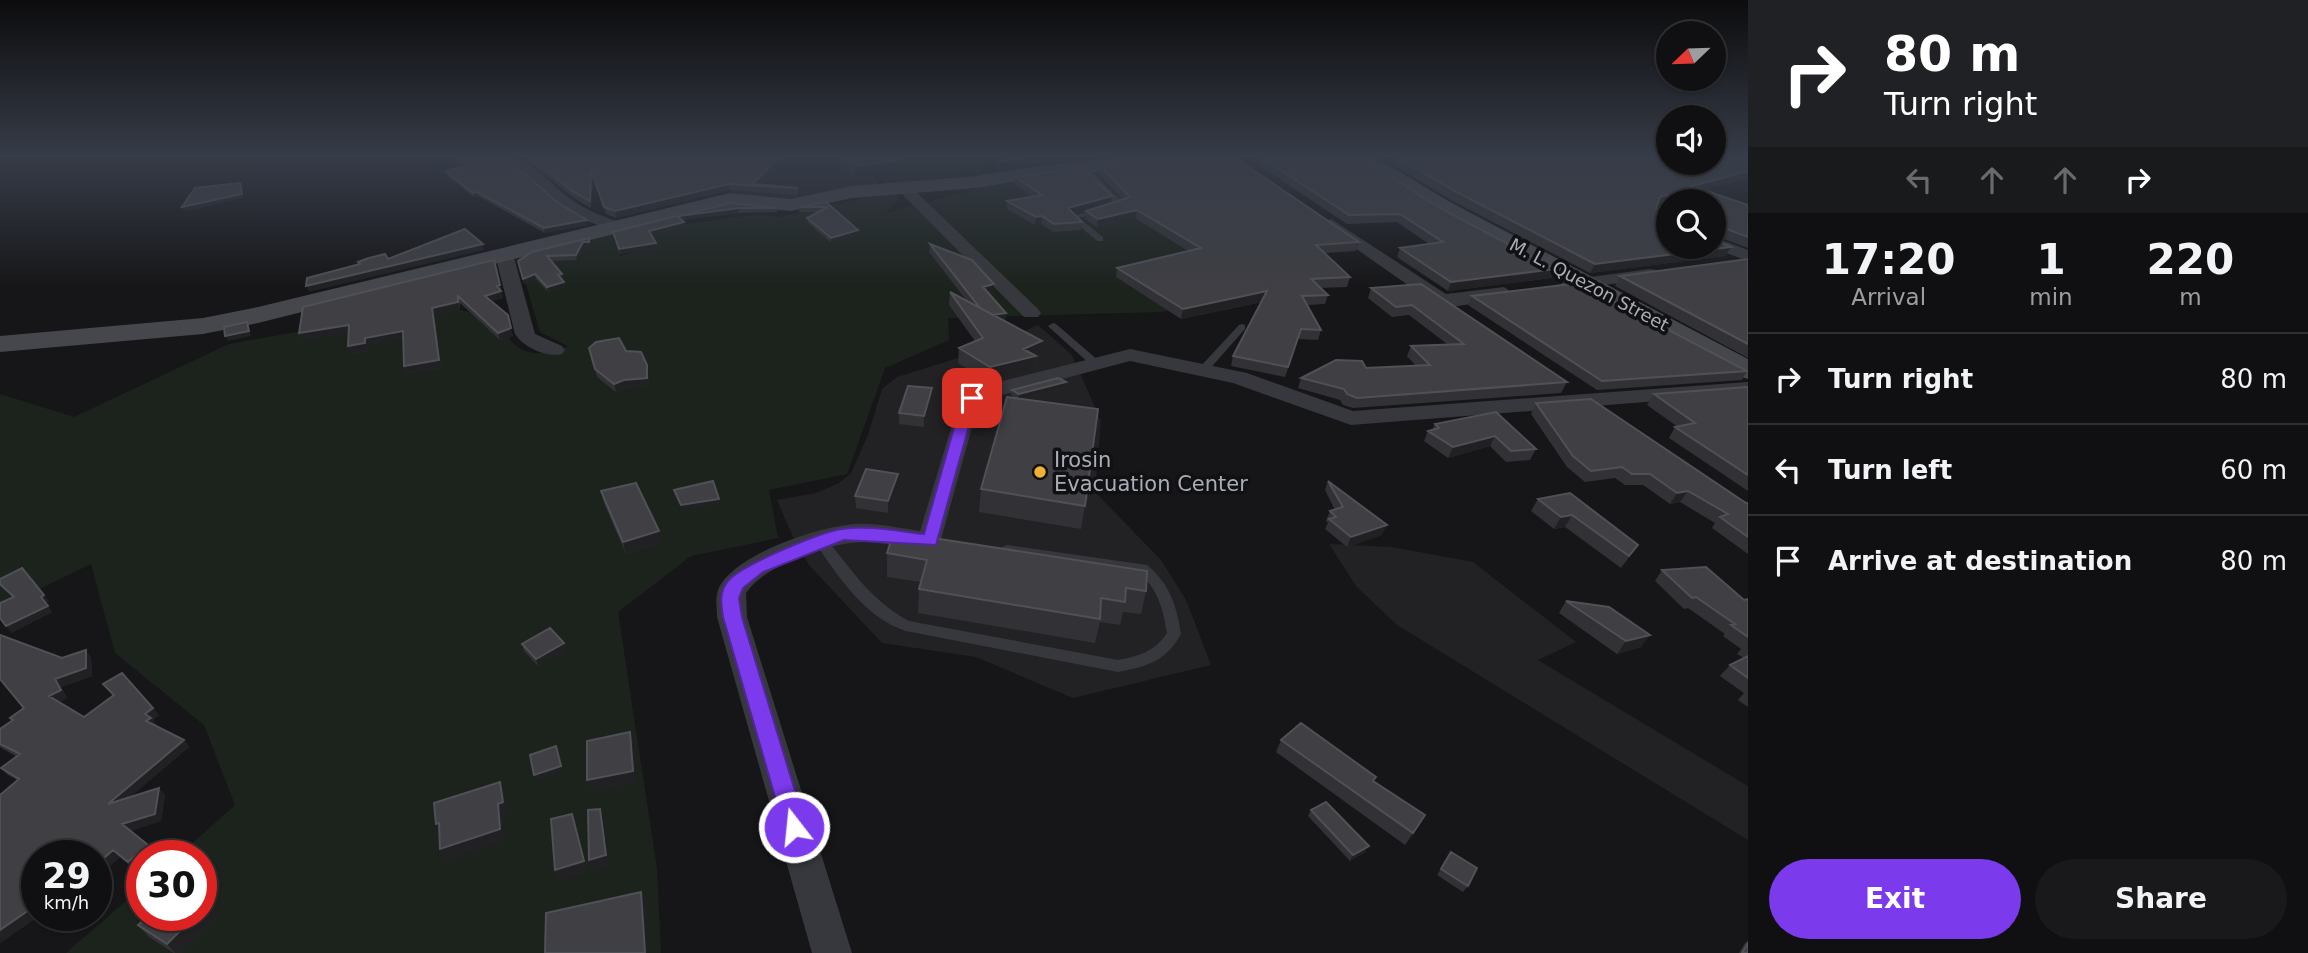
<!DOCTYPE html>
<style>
:root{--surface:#101012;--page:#19191b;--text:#f1f3f6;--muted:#9c9d9f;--line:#303032;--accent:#7c3aed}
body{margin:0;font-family:"DejaVu Sans",sans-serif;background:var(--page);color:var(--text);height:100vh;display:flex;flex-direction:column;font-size:26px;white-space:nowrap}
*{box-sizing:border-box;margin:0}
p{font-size:23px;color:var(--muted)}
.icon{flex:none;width:38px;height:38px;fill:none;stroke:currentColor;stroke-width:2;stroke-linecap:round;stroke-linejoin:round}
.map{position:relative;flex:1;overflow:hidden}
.side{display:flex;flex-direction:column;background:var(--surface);width:560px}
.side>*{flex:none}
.top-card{background:#202124;color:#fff;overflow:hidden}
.needle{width:46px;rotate:247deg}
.buttons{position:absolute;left:1656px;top:21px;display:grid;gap:14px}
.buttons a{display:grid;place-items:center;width:70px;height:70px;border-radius:50%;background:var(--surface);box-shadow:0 2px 5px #0004,0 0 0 2px var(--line);font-size:35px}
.speed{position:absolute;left:21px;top:840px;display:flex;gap:14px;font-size:35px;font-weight:700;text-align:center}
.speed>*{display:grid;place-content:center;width:91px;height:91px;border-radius:50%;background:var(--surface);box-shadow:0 2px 5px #0004,0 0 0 2px var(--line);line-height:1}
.speed small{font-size:18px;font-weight:400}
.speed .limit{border:10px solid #d22;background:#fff;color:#111}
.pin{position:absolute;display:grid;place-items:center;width:60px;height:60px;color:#fff;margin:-30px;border-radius:14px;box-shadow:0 4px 10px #0006}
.me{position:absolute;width:77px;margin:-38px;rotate:344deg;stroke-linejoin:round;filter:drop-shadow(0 0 5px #0008)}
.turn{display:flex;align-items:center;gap:24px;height:147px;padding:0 21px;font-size:32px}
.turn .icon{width:91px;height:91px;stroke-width:2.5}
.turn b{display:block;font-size:49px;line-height:60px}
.lanes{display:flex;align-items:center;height:66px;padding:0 21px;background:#0003;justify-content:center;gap:35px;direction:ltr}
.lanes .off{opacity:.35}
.eta{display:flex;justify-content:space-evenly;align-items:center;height:119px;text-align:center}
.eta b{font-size:42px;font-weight:700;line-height:49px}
.cta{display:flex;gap:14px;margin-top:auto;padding:14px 21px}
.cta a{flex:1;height:80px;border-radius:42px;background:var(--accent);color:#fff;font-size:28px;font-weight:700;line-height:80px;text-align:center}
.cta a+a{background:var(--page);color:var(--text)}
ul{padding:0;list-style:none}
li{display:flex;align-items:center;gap:21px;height:91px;padding:0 21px;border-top:2px solid var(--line)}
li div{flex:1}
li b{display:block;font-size:26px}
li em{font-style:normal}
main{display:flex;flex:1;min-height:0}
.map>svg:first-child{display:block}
.built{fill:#222225}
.green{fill:#1c231d}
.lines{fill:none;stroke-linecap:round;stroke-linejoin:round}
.lane{fill:#37383d;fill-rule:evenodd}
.street{fill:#37383d;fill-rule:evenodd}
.secondary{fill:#45474d;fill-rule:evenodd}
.wall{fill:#323236}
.shaded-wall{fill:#212124}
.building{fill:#3f3f44;stroke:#4f5156;stroke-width:2}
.route{fill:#7c3aed;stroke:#51269a;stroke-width:2}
.poi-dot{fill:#f2b134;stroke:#111113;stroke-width:2.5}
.labels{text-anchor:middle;stroke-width:7;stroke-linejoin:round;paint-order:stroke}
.far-street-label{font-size:18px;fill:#a8adb8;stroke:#111113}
.poi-label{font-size:21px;fill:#a8adb8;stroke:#111113;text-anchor:start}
</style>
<main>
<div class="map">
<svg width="1748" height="953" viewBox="0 0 1748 953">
<rect width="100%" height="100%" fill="#161618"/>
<path class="built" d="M726,155H858L879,185L791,203L738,197L721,181Z
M1038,325L1072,355L1101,421L1095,492L1161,560L1186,600L1211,665L1073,698L976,657L882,643L809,565L793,537L777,500L816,493L839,483L851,473L868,435L882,389L897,377L981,351Z
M1329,544L1392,547L1473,562L1576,642L1538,660L1748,786V840L1397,625L1356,586Z"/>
<path class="green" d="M859,155H1010L1015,159C972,178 929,179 882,183Z
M1134,165L1224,298L1161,312L948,318L949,340L885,368L847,474L769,490L778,538L691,556L618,612L657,869L661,953H66L142,887V915H201V856H178L235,805L204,725L115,653L91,564L0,608V394L74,417L229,344L443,306L501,319C505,326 508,339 514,344C528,358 553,354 568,346L540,332L518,257L612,232L620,256L651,247L645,230L757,214L779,217L895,191L899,199L886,213L1020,177Z"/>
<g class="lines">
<path class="lane" d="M1080,165H1086L1126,206L1079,218L1103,237V241H1097L1069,217L1116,205L1080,169Z
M1053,323L1056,324L1099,361V365H1091L1050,328L1048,326Z
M1242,324L1245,325V329L1207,372H1199L1198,370L1199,368L1239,325Z
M821,537L826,538C851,570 873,602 909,621L1118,660C1139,656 1154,652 1167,633C1163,609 1158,588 1138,572L1002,553L1000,550L1002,547L1007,545L1147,565C1169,583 1177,606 1181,634C1165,662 1148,666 1118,672L906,631C866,619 836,574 814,541L816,538Z"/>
<path class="street" d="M492,155C532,155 543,180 572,200C588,211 604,217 623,223L625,226L617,231L583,220L560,205L527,175Z
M904,183L909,185L1038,309L1041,313L1038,317H1024L899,191L896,188L899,185Z
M1668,204V227L1662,225L1653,215L1656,208Z
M1331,219L1446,294L1504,287L1513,293L1504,299L1445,308L1438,306L1325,227L1323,224L1325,221Z
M1713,237L1748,250V261L1710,247H1713Z
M504,249L513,254L535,334L562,346L565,350L562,354C547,358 523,347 515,334L495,254Z
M1650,269L1656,270L1659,274L1656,278L1568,290L1559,285L1568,280Z
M1130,349L1247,373L1353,411L1748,382V394L1351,425L1233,383L1130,361L987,399L978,406L939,547C918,553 891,543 869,542C835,540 765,564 746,593L747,617L852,953H812L717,617C717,608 715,599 718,590C732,555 820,526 855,524C877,523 899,528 920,531L960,398L971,389Z"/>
<path class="secondary" d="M1143,155H1211L1202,161L1037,178L976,188L852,198L791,211L730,205L258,323L203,334L0,352V336L203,318L258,307L730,193L791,199L852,186L976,176L1037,166Z
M1348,155H1371L1450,202L1748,359V379L1738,376L1434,212Z"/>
</g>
<path class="wall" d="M452,155H494L588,225L545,233L478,196L474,197L447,175L445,171L465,166Z
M512,155H538L548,162L755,155H790L759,185L798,188V195L729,190L616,218L606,214L592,176L591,208L574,198L529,162Z
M829,155H901L902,172L855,178Z
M998,155H1118L994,170L995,162L1005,160Z
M1244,155H1358L1436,206L1555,269L1551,278L1448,291L1397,257L1400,248L1429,244L1397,222L1347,224Z
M1377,155H1748V179H1746L1704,190L1748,205V248L1714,235L1713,201H1668V202L1657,205L1656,208L1665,218L1731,247L1725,256L1590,273L1451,200Z
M1100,166L1359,242L1356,251L1325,253L1350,277L1347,287L1320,288L1328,295L1325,304L1307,305L1321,330L1318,340L1298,339L1285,377L1231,366L1233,356L1262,302L1181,319L1116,277L1117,268L1188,251L1135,218L1097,227L1085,219L1086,211L1093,208L1074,214L1082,222L1081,230L1053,232L1041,224L1035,225L1007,209V201L1032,197L1015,184V177L1111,203L1123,200L1099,174Z
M826,202L858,230V234L831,243L808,223L807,218L819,212H799V207Z
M730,203L777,208V212L739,213L682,220L684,222L685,227L651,235L656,243L657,248L619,254L613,232L679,218V216Z
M590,243V246L584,247L577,260L551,261L563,279H562L564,282L565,287L548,292L536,279L524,284L518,261Z
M930,244L994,284V292L989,294L1006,313L1005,321L1042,341L1040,355L1035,358L1034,370L989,382L958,363L959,348L975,341L949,305L950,292L967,301L929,252Z
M1748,259V358L1615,286L1620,276Z
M494,260L503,298L492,301L513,336L500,340L460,303V309L434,315L441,368L407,374L404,366L403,338L368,345V351L351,354L349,332L303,340L299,333Z
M1421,284L1567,382L1561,393L1353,408L1343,405L1340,400L1298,388L1301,378L1366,368L1416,366L1407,356L1411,346L1447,344L1409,315L1392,317L1368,298L1371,288Z
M1472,296L1747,371L1742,380L1597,390L1468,305Z
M626,351L648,373L649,386L625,388L616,392L597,377L591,356Z
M1066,382L1065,387L1022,399L1085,506L1081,529L979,512L981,489L1016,398L1011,395L1012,390Z
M1748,387V491L1669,438L1675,427H1678L1647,405L1654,394Z
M932,388V399L924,427L899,424V413Z
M1536,403L1748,503V554L1712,528L1715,523L1680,502L1670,504L1643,485H1625L1615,478L1585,482L1567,467L1531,414Z
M1496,412L1536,449L1530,460L1506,462L1490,446L1448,458L1424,441L1428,431L1432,430L1435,424Z
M898,474V485L888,513L856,508L855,496Z
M1328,481L1382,535L1347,547L1325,529L1328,523L1326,521L1330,511L1335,510L1325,490Z
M601,491L661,543L626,554L604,503Z
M1538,499L1638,545L1621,568L1565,527L1554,529L1531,511Z
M887,553L1146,591L1141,614L1123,612L1120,625L1100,622L1095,643L918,613L919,589L921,582L887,577Z
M1662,570L1744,600L1748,599V707L1738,700L1744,693L1720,676L1730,665L1744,658L1737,654L1741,649L1723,636L1725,634L1688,608L1684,609L1655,581Z
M0,579L49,601L45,603L52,612L11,633L13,597L0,586Z
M1566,601L1641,647L1617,654L1559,613Z
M0,635L62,658L91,657L92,676L61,687L67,698L59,702L84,717L113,696L103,684L159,715L153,720L156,725L155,726L184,740L189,747L131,796L165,795L161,821L130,831L148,845L154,853L150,856H142V863L134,869L120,857L96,878L73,915L53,931L36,918L0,943V795L17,780L8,775L1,768L17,757L0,747V729L12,720L10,718L24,708L2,682L0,681Z
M522,644L566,649L538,666L524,651Z
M1281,740L1374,782L1417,828L1405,845L1276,752Z
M1311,810L1365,852L1350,861L1308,816Z
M1451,852L1468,886L1463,892L1437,875Z
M218,916L180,953H174L149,937L138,925Z
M1748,941V953H1739L1745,943Z"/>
<path class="shaded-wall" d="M783,155H790L758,186L752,184Z
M1053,155H1118L994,170L995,162Z
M903,160L902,172L855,178V166Z
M591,170L592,176L591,208L590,201Z
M1748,171V176L1746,179L1688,194L1692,186Z
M240,183L244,198L184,212L182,207Z
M729,184V190L616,218L615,211Z
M477,192L478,196L474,197L473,193Z
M1674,193L1670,201L1655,206L1660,197Z
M1112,196L1111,204L1067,216L1068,208Z
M739,208V213L680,220L679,216Z
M1137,210L1135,218L1097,227L1098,219Z
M1042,216L1041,224L1035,225L1036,217Z
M587,220L588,225L545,233L544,228Z
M684,222L685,227L650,235L649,231Z
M858,230V234L831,243V238Z
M589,238L590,246L584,247L577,260L576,255L583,242Z
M656,243L657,248L619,254V249Z
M483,244L484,250L309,292L306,286Z
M1731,247L1725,256L1590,273L1595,264Z
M1555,269L1551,278L1448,291L1451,282Z
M535,274L536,279L524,284L523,279Z
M564,282L565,287L548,292L547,287Z
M994,284V292L983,295V287Z
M500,285L503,298L487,303L485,296Z
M1267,291L1265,301L1181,319L1183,309Z
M458,296L460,309L434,315L441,368L407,374L404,366L432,308Z
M1006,313L1005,321L987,316Z
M247,322L251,336L228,341L225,336Z
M349,325L351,332L303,340L299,333Z
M511,328L513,336L500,340L498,333Z
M403,331L406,338L368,345V351L351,354L348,346L365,338Z
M1042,341L1040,355L1035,358L1034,370L989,382L990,367Z
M647,365L649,386L625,388L616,392L614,384Z
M1066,382L1065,387L1018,400L1019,394Z
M932,388V399L924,427V416Z
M1495,436L1490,446L1448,458L1453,447Z
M898,474V485L888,513V501Z
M1688,491L1680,502L1670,504L1677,493Z
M719,499L720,505L682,511L681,505Z
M1572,515L1565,527L1554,529L1561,517Z
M1387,525L1382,535L1347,547L1351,537Z
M659,531L661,543L626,554L623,542Z
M44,595L49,601L45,603L41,597Z
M48,606L52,612L11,633L6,626Z
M1650,635L1641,647L1617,654L1626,641Z
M564,643L566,649L538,666L536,659Z
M86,650L91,657L92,676L61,687L67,698L55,704L49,696L55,679Z
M153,708L159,715L153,720L156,725L151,729L146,721L145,714Z
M630,732L633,745L636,783L591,793L587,780Z
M184,740L189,747L114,811L108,804Z
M558,753L563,772L537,781L534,775Z
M500,782L505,794L508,814L503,816L506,841L446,861L440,849L498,804Z
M159,788L165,795L161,821L128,832L122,824Z
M600,809L604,821L609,867L593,872L589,860Z
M572,814L588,873L559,882L555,870Z
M148,845L154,853L150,856H142V863L134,869L128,862Z
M1369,846L1365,852L1350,861L1353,855Z
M113,850L120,857L96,878V865Z
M100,881L106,888L96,897V884Z
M641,892L647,909L649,953H645Z
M208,904L218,916L180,953H175L167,944L196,915H201V911Z
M29,910L36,918L0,943V930Z
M56,915H73L53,931L46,924Z"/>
<path class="building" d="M456,155H494L524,173L558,203L587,220L544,228L477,192L473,193L445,171L468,166Z
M527,155H538L548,162V157L550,155H754L760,158L758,155H783L752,184L798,188L729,184L615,211L604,207L591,170L590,201L572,191Z
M842,155H901L903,160L855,166Z
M1010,155H1053L995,162L1015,159Z
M1204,155H1231L1359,242L1316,245L1350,277L1311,279L1328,295L1302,296L1321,330L1301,329L1288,367L1233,356L1267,291L1183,309L1117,268L1201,248L1137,210L1098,219L1086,211L1130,197L1100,166Z
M1258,155H1358L1436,206L1555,269L1451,282L1400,248L1443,242L1400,214L1349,215Z
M1393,155H1668V163H1713V155H1748V171L1692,186L1748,205V237L1719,226L1715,228L1713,238V201H1674V193L1660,197L1656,208L1665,218L1668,219V247H1713V239L1731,247L1595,264L1455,191Z
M1084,168L1112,196L1068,208L1082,222L1054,224L1042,216L1036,217L1007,201L1042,195L1015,177Z
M240,183L242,194L182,207L195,188Z
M826,202L858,230L831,238L807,218L828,207H799Z
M730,203L777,208H739L679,216Z
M677,216L684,222L649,231L656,243L619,249L613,232Z
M465,229L483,244L306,286L307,278L360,264L358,262L369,258L385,254L388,259Z
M589,238V242H583L576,255L547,256L562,274L558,275L564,282L547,287L535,274L523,279L518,261L532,252Z
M930,244L972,260L994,284L983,287L1006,313L993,315L980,308Z
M1748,259V344L1620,276Z
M494,260L500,285L497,286L501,291L485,296L508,315L511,328L498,333L458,296V302L432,308L439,360L404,366L403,331L365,338V343L348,346L349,325L299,333L303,307Z
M1579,283L1747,371L1602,381L1472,296Z
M1421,284L1567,382L1357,398L1347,394L1344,389L1301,378L1336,360L1362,361L1366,368L1430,365L1411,346L1464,344L1412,305L1396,307L1371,288Z
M950,292L1042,341L1023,349L1036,356L990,367L959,348L983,338Z
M247,322L249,331L225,336L224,327Z
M619,338L626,351L641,352L647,365V378L624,380L614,384L595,369L589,348L596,342Z
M1058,378L1066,382L1019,394L1012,390Z
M908,386L932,388L924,416L899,413Z
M1748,387V475L1675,427L1695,423L1654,394Z
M1007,397L1098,409L1085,506L981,489Z
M1591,399L1746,503H1748V537L1720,517L1728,514L1688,491L1677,493L1650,474H1632L1622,467L1591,471L1573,456L1536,403Z
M1496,412L1536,449L1511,451L1495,436L1453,447L1428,431L1439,428L1435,424Z
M866,469L898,474L888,501L855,496Z
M713,481L719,499L681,505L674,490Z
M1328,481L1387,525L1351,537L1329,519L1336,517L1330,511L1343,507Z
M636,483L659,531L623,542L601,491Z
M1570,493L1638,545L1629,556L1572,515L1561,517L1538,499Z
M894,532L1147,571L1146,591L1126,588L1125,602L1101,598L1100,619L919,589L927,560L887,553Z
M1706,567L1744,600L1748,599V637L1731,625L1735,624L1696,597L1692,598L1662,570Z
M22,568L44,595L41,597L48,606L6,626L0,618V603L14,597L0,584V579Z
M1566,601L1609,607L1650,635L1626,641Z
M550,628L564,643L536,659L522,644Z
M0,635L62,658L86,650V668L55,679L61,690L49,696L84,717L114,695L103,684L122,673L153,708L145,714L151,718L146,721L184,740L108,804L159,788L155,814L122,824L148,845L128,862L113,850L96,865V856H37V915H56L46,924L29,910L0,930V795L19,779L1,768L20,754L0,744V729L13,720L10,718L24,708L0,679Z
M1748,656V678L1730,665Z
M1301,723L1376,777L1373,781L1425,815L1413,833L1281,740Z
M630,732L633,771L587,780V741Z
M556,746L561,766L534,775L530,755Z
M500,782L503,802L498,804L500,829L440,849L439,823L436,824L434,803Z
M1326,802L1369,846L1353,855L1311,810Z
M600,809L606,855L589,860L588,810Z
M572,814L584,861L555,870L551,819Z
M1451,852L1477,868L1468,886L1441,869Z
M641,892L645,953H545L546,913Z
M201,900L208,904L201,911Z
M149,915H196L167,944L138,925Z
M1748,943V953H1742Z"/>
<linearGradient id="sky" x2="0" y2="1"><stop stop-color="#0c0c0d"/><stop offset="0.54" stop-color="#363c48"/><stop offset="1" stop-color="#363c48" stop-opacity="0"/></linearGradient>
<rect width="1748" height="289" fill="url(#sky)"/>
<path class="route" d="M972,394L980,398L975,404L936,545L844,540L763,572L743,588L739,598L742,617L806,827L803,835L794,838L786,835L723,617C721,604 719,591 728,581C741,565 821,532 842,529C868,525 897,531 924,534L961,403L967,395Z"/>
<circle class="poi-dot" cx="1040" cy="472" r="7"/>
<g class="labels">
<g class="far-street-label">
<text transform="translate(1589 285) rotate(28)" y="6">M. L. Quezon Street</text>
</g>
<g class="poi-label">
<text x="1054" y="467">Irosin<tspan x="1054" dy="24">Evacuation Center</tspan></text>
</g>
</g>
</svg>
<div class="buttons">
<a><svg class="needle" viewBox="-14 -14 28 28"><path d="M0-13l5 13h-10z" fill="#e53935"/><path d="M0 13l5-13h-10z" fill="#9c9d9f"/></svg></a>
<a><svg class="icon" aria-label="sound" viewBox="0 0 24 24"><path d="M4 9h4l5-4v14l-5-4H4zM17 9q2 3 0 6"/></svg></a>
<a><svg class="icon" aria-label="search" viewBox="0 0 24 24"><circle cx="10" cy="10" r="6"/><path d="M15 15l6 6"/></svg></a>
</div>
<div class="speed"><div>29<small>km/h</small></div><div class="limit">30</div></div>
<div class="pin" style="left:972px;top:398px;background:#d93025"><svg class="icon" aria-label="arrive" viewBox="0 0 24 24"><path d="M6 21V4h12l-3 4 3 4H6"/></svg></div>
<svg class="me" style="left:794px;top:827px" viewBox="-20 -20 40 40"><circle r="17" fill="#7c3aed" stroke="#fff" stroke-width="3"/><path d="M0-11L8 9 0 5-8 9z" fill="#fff"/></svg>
</div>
<section class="side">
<div class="top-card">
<div class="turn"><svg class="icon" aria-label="right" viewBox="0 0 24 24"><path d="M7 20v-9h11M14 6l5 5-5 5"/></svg><div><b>80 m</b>Turn right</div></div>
<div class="lanes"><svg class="icon off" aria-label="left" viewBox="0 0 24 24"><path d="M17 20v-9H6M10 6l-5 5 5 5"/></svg><svg class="icon off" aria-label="ahead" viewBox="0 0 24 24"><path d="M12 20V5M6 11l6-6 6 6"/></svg><svg class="icon off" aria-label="ahead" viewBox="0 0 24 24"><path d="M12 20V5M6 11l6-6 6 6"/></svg><svg class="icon" aria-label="right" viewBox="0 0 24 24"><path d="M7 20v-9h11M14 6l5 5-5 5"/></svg></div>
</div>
<div class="eta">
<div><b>17:20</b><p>Arrival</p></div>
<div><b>1</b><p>min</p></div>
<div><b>220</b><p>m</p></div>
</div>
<ul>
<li><svg class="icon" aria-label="right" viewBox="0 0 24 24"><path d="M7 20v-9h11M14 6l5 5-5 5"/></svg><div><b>Turn right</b></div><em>80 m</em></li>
<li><svg class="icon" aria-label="left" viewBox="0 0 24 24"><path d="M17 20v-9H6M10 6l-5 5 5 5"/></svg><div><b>Turn left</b></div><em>60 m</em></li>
<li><svg class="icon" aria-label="arrive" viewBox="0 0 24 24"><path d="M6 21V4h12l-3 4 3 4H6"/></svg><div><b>Arrive at destination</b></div><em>80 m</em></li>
</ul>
<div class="cta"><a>Exit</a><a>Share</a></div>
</section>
</main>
